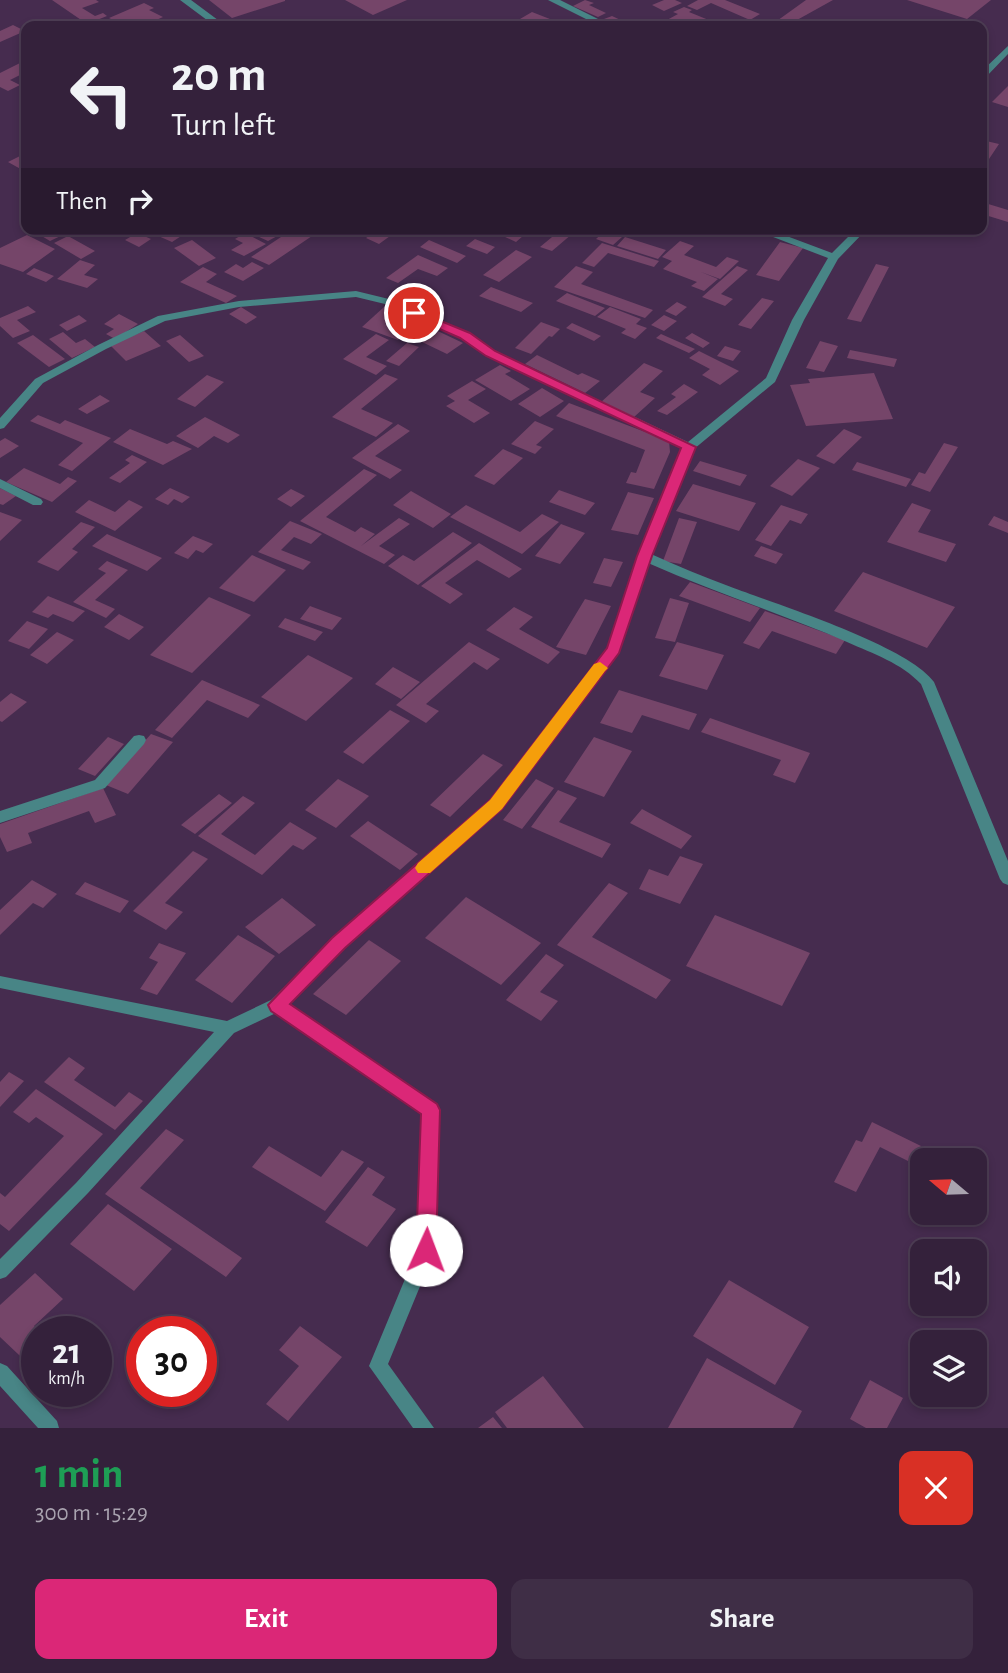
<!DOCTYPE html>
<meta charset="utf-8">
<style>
:root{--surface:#34213b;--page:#3f2e46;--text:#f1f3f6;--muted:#a9a3af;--line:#4e3e55;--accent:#db2777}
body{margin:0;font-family:"Alegreya Sans",sans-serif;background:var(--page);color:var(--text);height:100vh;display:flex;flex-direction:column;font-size:26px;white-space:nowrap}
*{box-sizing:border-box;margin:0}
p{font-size:23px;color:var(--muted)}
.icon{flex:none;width:38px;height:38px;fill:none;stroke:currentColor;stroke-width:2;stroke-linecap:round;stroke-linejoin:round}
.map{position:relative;height:1428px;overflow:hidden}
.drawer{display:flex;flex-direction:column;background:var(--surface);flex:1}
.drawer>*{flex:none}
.guide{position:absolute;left:21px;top:21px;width:966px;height:214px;border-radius:14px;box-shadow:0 4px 10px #0003,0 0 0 2px var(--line);background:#34213b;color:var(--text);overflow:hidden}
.needle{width:46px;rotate:289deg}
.fabs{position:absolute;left:910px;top:1148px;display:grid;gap:14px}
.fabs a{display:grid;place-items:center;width:77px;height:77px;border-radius:14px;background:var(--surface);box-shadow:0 4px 10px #0003,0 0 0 2px var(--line);font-size:35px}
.speed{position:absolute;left:21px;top:1316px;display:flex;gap:14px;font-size:35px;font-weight:700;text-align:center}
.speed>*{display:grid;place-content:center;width:91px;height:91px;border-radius:50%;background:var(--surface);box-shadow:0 4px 10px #0003,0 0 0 2px var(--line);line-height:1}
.speed small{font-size:18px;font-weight:400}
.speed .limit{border:10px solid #d22;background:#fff;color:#111}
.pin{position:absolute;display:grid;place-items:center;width:60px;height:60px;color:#fff;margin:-30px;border:4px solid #fff;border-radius:50%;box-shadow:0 2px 7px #0007}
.me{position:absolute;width:77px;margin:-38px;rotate:2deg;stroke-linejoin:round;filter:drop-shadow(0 0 5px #0008)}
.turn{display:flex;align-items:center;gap:24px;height:147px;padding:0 35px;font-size:32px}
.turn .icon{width:91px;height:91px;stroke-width:2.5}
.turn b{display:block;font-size:49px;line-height:60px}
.then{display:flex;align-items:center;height:66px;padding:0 35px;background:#0003;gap:14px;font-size:26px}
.round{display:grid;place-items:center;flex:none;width:74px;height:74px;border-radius:14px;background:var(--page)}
.head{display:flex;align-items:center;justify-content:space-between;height:119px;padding:0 35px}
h1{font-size:42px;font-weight:600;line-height:52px;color:#1e9e55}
.action{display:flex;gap:14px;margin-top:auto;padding:14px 35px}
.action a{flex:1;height:80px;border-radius:14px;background:var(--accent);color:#fff;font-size:28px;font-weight:600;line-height:80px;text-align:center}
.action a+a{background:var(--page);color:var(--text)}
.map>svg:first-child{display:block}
.building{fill:#754569}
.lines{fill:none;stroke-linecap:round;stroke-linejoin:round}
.minor{fill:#488586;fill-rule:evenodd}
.route{fill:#db2777;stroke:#8e194d;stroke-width:2}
.slow{fill:#f59e0b}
</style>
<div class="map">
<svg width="1008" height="1428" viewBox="0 0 1008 1428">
<rect width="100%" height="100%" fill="#462c4f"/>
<path class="building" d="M52,0H96L99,2L82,8L95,16L103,13L107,16L87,24Z
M209,0H285V1L232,18Z
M345,0H407L373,15Z
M585,0L594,3L589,5L606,13L598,17L573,6Z
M664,0H675L682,3L664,11L652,5Z
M698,0H725L760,14L750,20L711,3L697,10L687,6Z
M806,0H833L797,20L812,26H783L774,23Z
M907,0H991L967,19Z
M144,3L154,8L149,10L163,17L143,26H125L109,18Z
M684,7L692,10L689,12L716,23L710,26H656L678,14L673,12Z
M532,12L555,21L546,26H538L520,19Z
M612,16L627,23L635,19L642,22L633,26H619L604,19Z
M13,25L25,31L0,42V31Z
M26,60V72L10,80L20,85L8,91L0,87V73Z
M1008,86V107L992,102Z
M982,140L999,144L985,165H982Z
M26,153V172L8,162Z
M985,203L1008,210V222L982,214Z
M40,229H68L71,231L50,241L35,232Z
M165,229H192L172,242L156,235Z
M269,229L281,234L268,241L257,236Z
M293,229L312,236L269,265L251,257Z
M371,229H392L397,231L379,244L366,238L376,231Z
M511,229H531L516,242L503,236Z
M533,229H560L572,234L552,251L540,247L552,237Z
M607,229H631L613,245L596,239Z
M137,233L151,239L139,247L125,240Z
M245,233L266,244L244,256L231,250L243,243L235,239Z
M27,235L55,249L23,272L0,264V248Z
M68,236L95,251L81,259L54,243Z
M625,237L666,250L658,259L617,246Z
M475,239L495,247L487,254L466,246Z
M192,240L216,258L199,266L174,248Z
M429,240L466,256L457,263L420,247Z
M680,241L694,246L684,255L716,267L727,257L739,261L720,279L701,272L718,279L704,291L691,286L697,282L663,269L672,261L662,257Z
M780,242L803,248L779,281L756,275Z
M602,243L659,261L654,267L608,253L594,267L582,263Z
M516,250L532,257L499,282L483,275Z
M418,255L448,268L437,276L418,269L398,283L386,278Z
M80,260L95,265L84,275L98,279L87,288L57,279Z
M252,262L264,268L243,281L224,272L236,264L243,268Z
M876,264L889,267L861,322L847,319Z
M576,266L593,272L581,284L653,310L645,318L554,287Z
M737,266L748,270L721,294L733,299L725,306L702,297Z
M203,267L217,274L206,282L237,296L226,303L180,282Z
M34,268L54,276L46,282L26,274Z
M491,287L533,303L521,312L479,296Z
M567,293L605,308L595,316L556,301Z
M762,298L774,301L751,329L738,325Z
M677,302L687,307L676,316L665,311Z
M28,306L36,312L17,320L30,331L13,338L0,326V318Z
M241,307L257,317L246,324L229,314Z
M384,307L397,312L385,324L407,331L398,340L362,327Z
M610,307L641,319L636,324L647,328L635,339L621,333L626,329L597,317Z
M119,314L138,324L115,339L106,334L114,329L104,324Z
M79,315L87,321L67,331L59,325Z
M664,315L677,321L664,331L651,325Z
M541,322L560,329L552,337L549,336L531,354L515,348Z
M572,323L601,336L594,341L566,328Z
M425,325L463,343L447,354L422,342L429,338L416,332Z
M144,331L161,346L126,361L110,345Z
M63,332L76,343L85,339L95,347L72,358L49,339Z
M692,333L710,343L703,348L685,338Z
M376,334L389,340L366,357L387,366L376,375L343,359Z
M661,334L695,349L689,353L656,338Z
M33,335L65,359L49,367L17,343Z
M180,335L204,356L189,362L166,341Z
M820,341L838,346L824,372L806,368Z
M407,343L419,347L399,366L386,361Z
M725,346L741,351L733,361L717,356Z
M850,350L897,359L894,367L847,358Z
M699,351L739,371L720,385L702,375L710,369L689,358Z
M537,355L578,375L582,373L600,381L585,393L525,364Z
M644,363L663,371L640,392L655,398L634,417L600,403Z
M500,365L511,371L505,374L530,389L511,401L475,380Z
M874,373L893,419L806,426L790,385L810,383L808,379Z
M385,374L398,379L361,409L393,423L376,437L332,417Z
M207,375L224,382L195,407L177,399Z
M472,381L486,389L468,400L490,413L474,423L446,406L455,401L447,396Z
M684,384L698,392L667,415L657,411L676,397L671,394Z
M542,388L564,401L540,417L518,404Z
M100,395L110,401L87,414L78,409Z
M569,403L669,441L670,452L654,489L626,483L631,472L636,473L645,450L556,416Z
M38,415L60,424L65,420L111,438L72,471L58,465L83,443L30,421Z
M205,417L240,435L228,443L214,436L198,448L176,436Z
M535,421L554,429L536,445L542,447L535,454L511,444Z
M398,424L410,431L375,456L402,470L390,479L352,458Z
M130,429L167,444L173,441L192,449L163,465L113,442Z
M844,429L862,437L834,464L816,456Z
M5,438L19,446L0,458V441Z
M944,443L958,447L930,492L911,485L919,472L925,474Z
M503,449L523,458L494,485L474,476Z
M132,455L147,462L120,483L109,478L130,463L125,460Z
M798,459L820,468L792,496L770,486Z
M700,461L747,475L740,486L693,471Z
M857,462L911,479L906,487L852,470Z
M24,468L60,484L68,477L77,481L52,502L6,482Z
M364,469L377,475L326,517L355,532L361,527L375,534L361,546L399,518L410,524L379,546L395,555L384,564L300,521Z
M693,484L756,503L739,531L676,511Z
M0,488L16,496L3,505L0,504Z
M170,488L190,497L182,503L174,499L168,505L155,499Z
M291,489L305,496L291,507L277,499Z
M559,490L595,503L585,515L549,502Z
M411,491L451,514L433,528L393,505Z
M628,492L654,498L638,535L611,530Z
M89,500L115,512L129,500L143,507L115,531L75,512Z
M912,503L931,510L918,532L956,544L946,562L887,542Z
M466,505L520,532L542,514L559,522L522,554L450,517Z
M781,505L808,514L801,524L790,520L771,546L755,540Z
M0,512L22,520L0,541Z
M994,516L1008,522V533L988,525Z
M679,518L697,522L681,564L663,561Z
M290,521L322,534L311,544L294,537L281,550L311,562L303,570L258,552Z
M81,522L95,527L72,549L78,552L58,571L37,562Z
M561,524L585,533L560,564L535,556Z
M453,532L472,543L418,585L388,566L403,555L414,561Z
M107,534L162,558L147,571L92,546Z
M193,536L213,544L203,553L196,550L188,559L174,553Z
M479,543L522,569L509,578L477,560L445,583L463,594L450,604L421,586Z
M761,546L783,554L776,564L754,556Z
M252,555L286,570L254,602L219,588Z
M604,558L623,562L611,587L593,583Z
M107,561L128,570L95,600L115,609L106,618L73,602L106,573L98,569Z
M863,572L955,607L927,648L834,611Z
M690,582L760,608L750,622L679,596Z
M48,596L85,611L73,622L53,614L48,618L32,612Z
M209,597L251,615L192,673L150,655Z
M670,598L689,603L675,642L655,638Z
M585,599L611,606L586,655L556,647Z
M310,606L342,618L332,630L300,619Z
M514,607L533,617L519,629L560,652L548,664L486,630Z
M765,611L845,640L836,654L772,631L759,649L743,643Z
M119,614L144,627L129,640L104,627Z
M285,618L323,632L315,641L278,627Z
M27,621L48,629L29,649L8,641Z
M57,632L74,640L47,664L30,655Z
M469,642L500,659L487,670L474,662L426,704L439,711L426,723L396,705Z
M677,642L724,655L707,690L659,676Z
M308,655L353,678L306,721L261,697Z
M393,667L420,682L401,699L375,684Z
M202,680L260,705L248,718L207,700L172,738L155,730Z
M619,690L697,714L689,730L642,715L632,733L600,723Z
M11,693L27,702L2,722L0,721V702Z
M390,710L410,721L363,764L343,752Z
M710,718L810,753L795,783L773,775L781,760L701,732Z
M151,734L173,742L128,794L106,785Z
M108,737L124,744L95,776L78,769Z
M594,737L632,751L604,797L564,782Z
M483,754L503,765L450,817L430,805Z
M338,779L369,796L336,828L305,810Z
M536,779L554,788L522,829L503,820Z
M103,788L116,815L95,823L89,811L28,833L32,843L7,852L0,837V824Z
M558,790L577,798L559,822L611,844L602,858L531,827Z
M219,794L232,803L195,834L181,825Z
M243,796L255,803L221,834L255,855L290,822L317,838L303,850L293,845L262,875L198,836Z
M642,809L692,836L681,849L630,823Z
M368,821L418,854L400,870L350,836Z
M193,851L208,859L165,903L183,912L166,930L133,911Z
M680,856L703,864L680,904L639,889L649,869L668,876Z
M32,880L57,894L43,908L33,903L0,935V910Z
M85,882L129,901L120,913L75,894Z
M609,883L628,893L592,937L671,980L656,999L557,945Z
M466,897L541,943L501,985L425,938Z
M282,898L316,925L279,954L245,927Z
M715,915L810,953L782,1006L686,966Z
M238,935L275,956L232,1003L195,980Z
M369,940L401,961L346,1015L313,994Z
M159,943L186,953L157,995L140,989L158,962L149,958Z
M546,954L564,965L540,992L558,1001L541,1021L506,1000Z
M69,1057L85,1068L74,1080L115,1107L129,1092L143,1101L115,1130L44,1082Z
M9,1072L24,1081L0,1107V1082Z
M36,1089L103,1134L9,1231L0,1224V1193L5,1197L64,1136L36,1117L29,1123L13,1112Z
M872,1122L921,1146L912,1163L880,1147L856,1192L834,1182L856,1140L862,1142Z
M166,1129L184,1140L140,1188L242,1258L226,1277L105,1194Z
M269,1146L321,1177L342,1150L364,1162L325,1211L252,1167Z
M368,1167L385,1177L372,1195L396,1209L367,1247L325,1222Z
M108,1204L172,1249L134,1291L70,1244Z
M35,1273L63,1299L34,1326L40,1332H37V1372L0,1337V1305Z
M729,1280L809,1327L775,1385L693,1336Z
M300,1326L342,1357L288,1421L266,1404L299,1366L279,1350Z
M707,1358L802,1411L793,1428H668Z
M543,1376L584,1428H507L495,1412Z
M870,1380L903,1398L887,1428H866L850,1419Z
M58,1391H82L70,1403Z
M493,1417L502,1428H478Z"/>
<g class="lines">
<path class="minor" d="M180,0H191L226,26H215Z
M548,0H560L612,26H600Z
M1008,46V54L985,78L982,79V71Z
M752,229H768L832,253L856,229H867L838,259L804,320L775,382L694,449L651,554C677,566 704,577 731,587C776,604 909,646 934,682L1008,861V885L1003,883L1000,879L921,684C901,663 874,654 847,642C782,614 713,592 648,563L619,652L501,808L345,948L288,1004L436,1105L438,1110L435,1250L388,1364L434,1428H413L369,1366L417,1250L422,1113L276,1013L234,1033L88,1193L6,1277L0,1279V1259L76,1183L214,1032L0,988V976L227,1021L271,1000L333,940L491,800L608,648L638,556L682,449L486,355L461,338L385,304L356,297L239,307L165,321L106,349L43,383L4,428L0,429V418L35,379L98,345L158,316L239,301L356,291L393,300L469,334L494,351L688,442L766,378L792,320L828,258Z
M0,479L41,499L43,502L41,505H33L0,488Z
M139,735L144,736L146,740L144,744L105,788L0,823V811L95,780L134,736Z
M0,1363L7,1366L57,1421L59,1428H38L0,1386Z"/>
</g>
<path class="route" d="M414,310L470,333L495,351L696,447L652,556L619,653L502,809L345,948L290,1004L437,1104L440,1110L436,1250L433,1257L426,1260L418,1257L416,1250L421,1114L271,1011L268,1005L332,938L490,800L607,648L637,556L681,448L486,356L460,338L410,316L408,313Z"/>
<path class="slow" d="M600,662L608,668L605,671L502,809L430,873H418L415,868L418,863L490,800L594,664Z"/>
</svg>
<div class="fabs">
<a><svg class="needle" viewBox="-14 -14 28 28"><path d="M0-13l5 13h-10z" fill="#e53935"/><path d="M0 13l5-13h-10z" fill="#a9a3af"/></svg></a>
<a><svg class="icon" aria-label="sound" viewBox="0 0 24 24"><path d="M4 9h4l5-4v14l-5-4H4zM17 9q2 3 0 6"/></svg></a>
<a><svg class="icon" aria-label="layers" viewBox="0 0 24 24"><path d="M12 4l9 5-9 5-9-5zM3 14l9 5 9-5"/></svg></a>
</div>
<div class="speed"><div>21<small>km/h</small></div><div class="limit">30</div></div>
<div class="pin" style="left:414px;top:313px;background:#d93025"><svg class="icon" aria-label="arrive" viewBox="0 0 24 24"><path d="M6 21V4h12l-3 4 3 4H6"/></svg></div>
<svg class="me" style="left:426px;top:1250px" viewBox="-20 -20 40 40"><circle r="19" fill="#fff"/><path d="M0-13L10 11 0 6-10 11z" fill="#db2777"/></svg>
<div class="guide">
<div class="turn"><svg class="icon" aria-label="left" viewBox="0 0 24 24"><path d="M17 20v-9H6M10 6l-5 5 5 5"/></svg><div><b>20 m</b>Turn left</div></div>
<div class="then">Then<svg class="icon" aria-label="right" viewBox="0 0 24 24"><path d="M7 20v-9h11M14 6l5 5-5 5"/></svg></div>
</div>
</div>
<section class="drawer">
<div class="head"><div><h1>1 min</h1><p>300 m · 15:29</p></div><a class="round" style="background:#d93025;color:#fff"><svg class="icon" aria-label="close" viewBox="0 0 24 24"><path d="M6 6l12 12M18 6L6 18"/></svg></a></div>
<div class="action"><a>Exit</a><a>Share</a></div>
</section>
